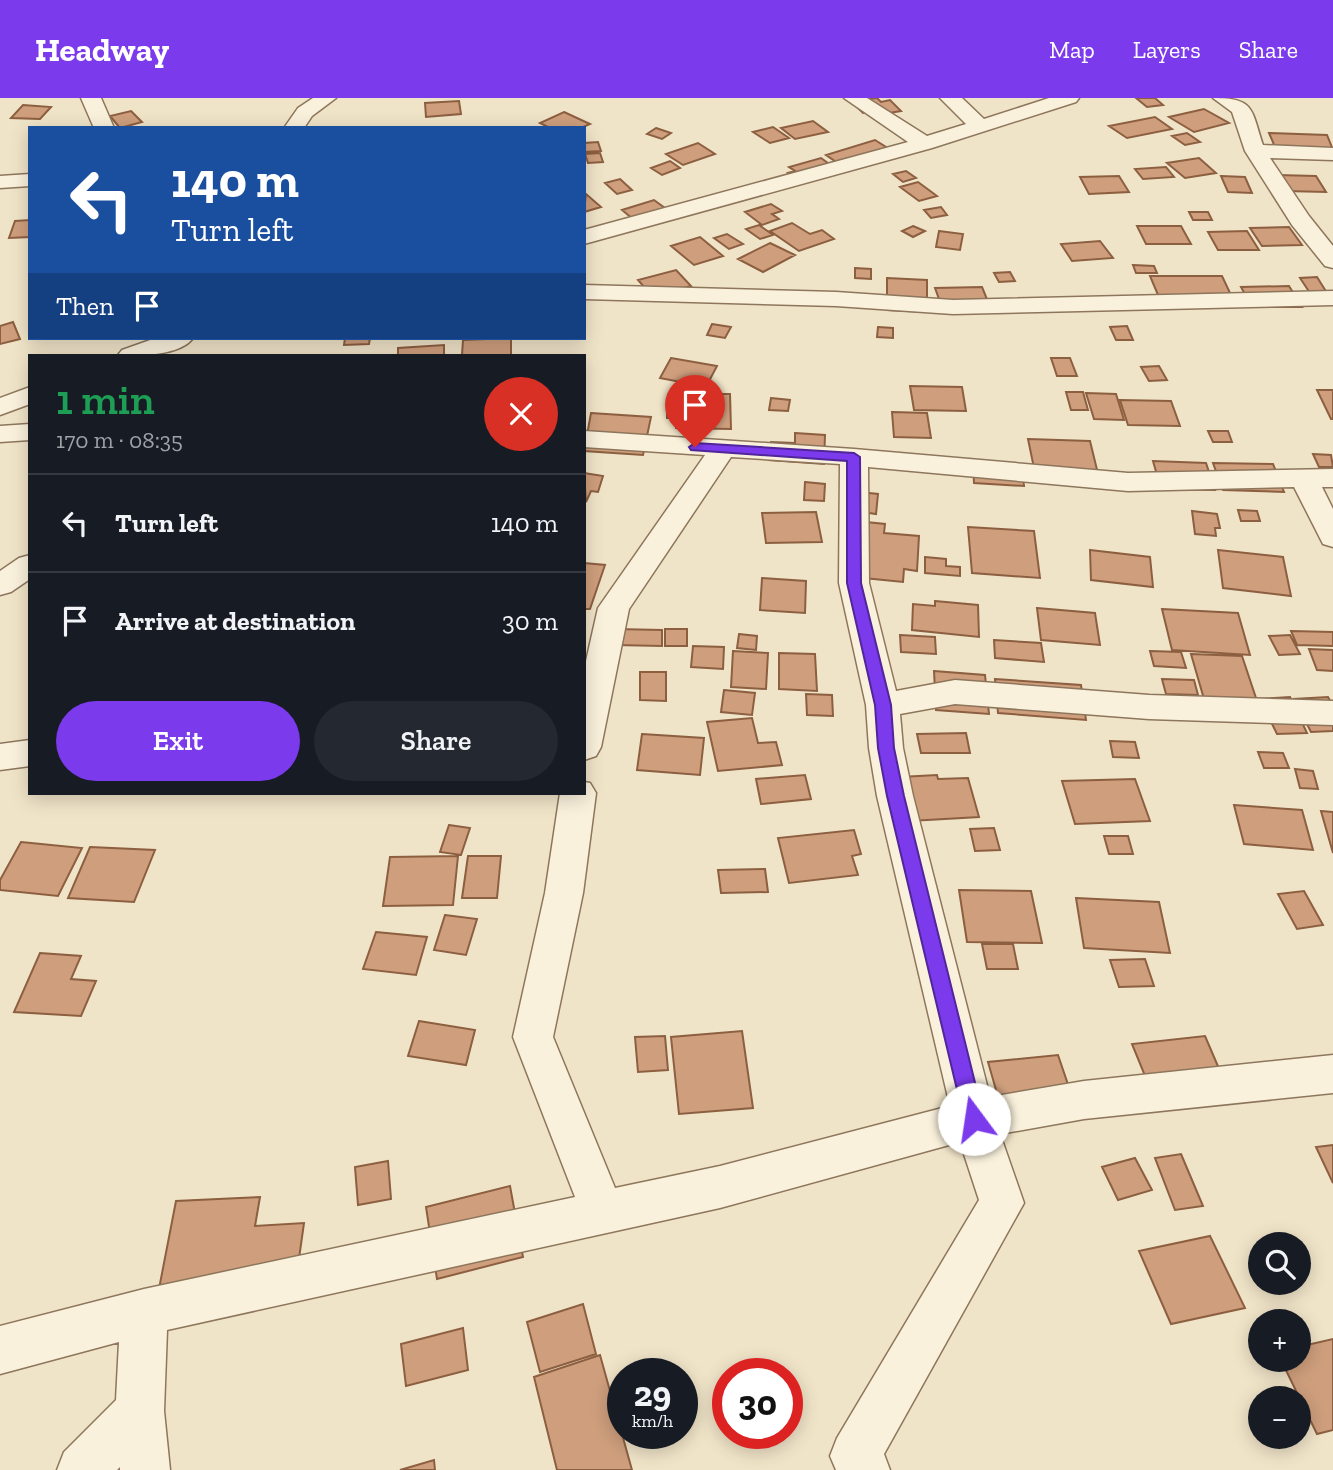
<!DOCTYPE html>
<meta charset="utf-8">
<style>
:root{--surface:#171b24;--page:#242831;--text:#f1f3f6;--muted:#9ea1a6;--line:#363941;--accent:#7c3aed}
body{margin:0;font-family:"Zilla Slab",serif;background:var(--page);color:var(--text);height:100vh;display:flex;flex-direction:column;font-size:26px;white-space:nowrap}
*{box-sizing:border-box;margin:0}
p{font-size:23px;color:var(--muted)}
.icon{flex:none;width:38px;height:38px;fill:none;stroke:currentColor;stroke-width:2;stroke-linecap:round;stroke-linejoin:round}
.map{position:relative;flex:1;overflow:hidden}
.panel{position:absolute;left:28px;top:256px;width:558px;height:441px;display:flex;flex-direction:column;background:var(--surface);border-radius:0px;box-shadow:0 4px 18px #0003}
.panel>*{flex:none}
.hud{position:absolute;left:28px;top:28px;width:558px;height:214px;border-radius:0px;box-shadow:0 4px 18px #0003;background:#1a4fa0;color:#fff;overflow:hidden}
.fabs{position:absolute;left:1248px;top:1134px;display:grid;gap:14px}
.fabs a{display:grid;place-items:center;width:63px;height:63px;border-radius:50%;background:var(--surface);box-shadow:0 4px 18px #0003;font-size:35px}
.speed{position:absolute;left:607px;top:1260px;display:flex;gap:14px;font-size:35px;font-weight:700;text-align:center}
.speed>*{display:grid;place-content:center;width:91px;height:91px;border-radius:50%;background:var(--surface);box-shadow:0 4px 18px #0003;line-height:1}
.speed small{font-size:18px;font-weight:400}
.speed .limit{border:10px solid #d22;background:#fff;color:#111}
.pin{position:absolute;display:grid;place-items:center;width:60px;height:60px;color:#fff;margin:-72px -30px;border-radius:50% 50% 50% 0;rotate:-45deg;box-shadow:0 0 7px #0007}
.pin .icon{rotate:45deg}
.me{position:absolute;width:77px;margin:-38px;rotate:346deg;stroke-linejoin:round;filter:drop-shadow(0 0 5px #0008)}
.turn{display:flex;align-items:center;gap:24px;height:147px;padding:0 28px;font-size:32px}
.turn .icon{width:91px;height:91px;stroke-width:2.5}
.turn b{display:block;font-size:49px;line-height:60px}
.then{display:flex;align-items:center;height:66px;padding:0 28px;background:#0003;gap:14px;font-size:26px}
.round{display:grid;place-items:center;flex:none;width:74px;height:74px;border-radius:37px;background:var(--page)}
.headline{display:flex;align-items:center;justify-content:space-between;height:119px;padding:0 28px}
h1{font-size:42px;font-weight:600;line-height:52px;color:#1e9e55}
.primary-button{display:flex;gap:14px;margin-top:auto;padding:14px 28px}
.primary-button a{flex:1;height:80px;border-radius:42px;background:var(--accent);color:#fff;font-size:28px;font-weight:600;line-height:80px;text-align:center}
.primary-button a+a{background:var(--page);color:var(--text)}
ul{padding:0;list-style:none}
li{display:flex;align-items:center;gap:21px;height:98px;padding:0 28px;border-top:2px solid var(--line)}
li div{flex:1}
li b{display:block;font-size:26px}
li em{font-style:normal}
header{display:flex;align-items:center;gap:42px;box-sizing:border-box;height:98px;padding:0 35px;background:var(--accent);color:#fff}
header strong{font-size:33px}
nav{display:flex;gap:38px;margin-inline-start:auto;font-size:24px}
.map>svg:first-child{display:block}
.building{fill:#cf9f7d;stroke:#8d5f41;stroke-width:2}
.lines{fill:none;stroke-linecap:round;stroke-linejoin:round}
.minor-casing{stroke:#8d765c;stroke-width:3}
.minor{fill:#faf1dc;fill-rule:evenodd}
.route{fill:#7c3aed;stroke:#51269a;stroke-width:2}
</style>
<header>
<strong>Headway</strong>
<nav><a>Map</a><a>Layers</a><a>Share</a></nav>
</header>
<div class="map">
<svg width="1333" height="1372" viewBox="0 0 1333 1372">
<rect width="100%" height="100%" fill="#f0e4c8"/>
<path class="building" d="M877,0L881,4L890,2L901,13L877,17L873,13L863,15L856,8L861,2Z
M1136,0H1155L1163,7L1147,9Z
M459,3L461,16L426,19L425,5Z
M23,7L51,9L40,21L11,20Z
M1204,11L1229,25L1194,34L1169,19Z
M131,13L142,24L120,30L110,18Z
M564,14L590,26L581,30H550L540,25Z
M1155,19L1172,31L1127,40L1109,28Z
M813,23L828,34L795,41L781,30Z
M773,29L789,40L770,45L753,34Z
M656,30L671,35L662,41L647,36Z
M1187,35L1200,44L1185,47L1172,38Z
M1269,35L1327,37L1333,52L1275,49Z
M875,42L894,54L845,70L826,57Z
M598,44L601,53L584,54V45Z
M698,45L715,56L683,67L666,56Z
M600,55L603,64L588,65L585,56Z
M821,60L839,73L800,84L788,75L795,73L789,69Z
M1199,60L1216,75L1185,80L1167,65Z
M670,63L680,70L662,77L651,70Z
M1166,69L1174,79L1143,81L1135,71Z
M906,73L916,80L903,84L893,76Z
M1276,77L1316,78L1326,94L1285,93Z
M1119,78L1129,94L1089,96L1080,79Z
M1221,78L1245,79L1252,95L1228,94Z
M620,81L632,92L617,96L605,85Z
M918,84L937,98L919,103L900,89Z
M586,96L601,109L584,114Z
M654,102L673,116L640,127L622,112Z
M771,106L782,113L772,116L779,121L762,127L745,114Z
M941,109L947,117L931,120L924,112Z
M1189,114H1208L1212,122H1193Z
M30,122V139L9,140L15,123Z
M792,125L810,136L822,132L834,141L799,153L770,133Z
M759,127L773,137L760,141L746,131Z
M913,128L925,133L913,139L902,133Z
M1137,128H1181L1191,146H1146Z
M1289,129L1302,147L1262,148L1250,130Z
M939,133L963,136L960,152L936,149Z
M1247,133L1259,152H1218L1208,134Z
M727,136L743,146L729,151L714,140Z
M700,139L723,158L694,167L671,148Z
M1100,143L1113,160L1072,163L1061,146Z
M770,145L795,157L763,174L738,161Z
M1133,167L1154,168L1157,175H1136Z
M855,170L871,171V181L855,180Z
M676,172L691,188L653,199L638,182Z
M1010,174L1015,183L999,184L994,175Z
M1150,178H1222L1231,197H1158Z
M1317,179L1327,195H1310L1300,180Z
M887,180L927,182V214L887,212Z
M1289,188L1302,209H1252L1241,189Z
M982,189L991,211L943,212L935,190Z
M13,224L20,241L0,246V228Z
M712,226L731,229L725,240L707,237Z
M1127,228L1133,242H1116L1110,229Z
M878,229L893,230V240L877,239Z
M345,240H370L369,246L344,247Z
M511,240V257H462L463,242Z
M444,247V257H398V250Z
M671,260L717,268L706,289L660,280Z
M1051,260H1070L1077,278H1057Z
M1159,268L1167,282L1149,283L1141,269Z
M910,288L962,289L966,313L914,312Z
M1317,292H1333V321H1331Z
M1066,294H1083L1088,312H1071Z
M1086,295L1116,296L1124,322L1094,321Z
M677,296H730L731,331L676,330V320H667V308H676Z
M771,300L790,302L788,313L769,312Z
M1120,302L1171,303L1180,328L1128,327Z
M892,314L927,315L931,340L894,339Z
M591,315L651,319L643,357L584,353Z
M1208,333H1228L1232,344H1213Z
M795,335L825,337L824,366L769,362L771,344L795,345Z
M1028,341L1090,343L1101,388L1034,370Z
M1313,356L1331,357L1333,369H1319Z
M973,363L1022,372L1024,388L974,385Z
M1153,363L1206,365L1215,392L1161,391Z
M1213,365L1273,366L1284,394L1223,392Z
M584,375L603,378L598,394L591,393L586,404Z
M805,384L825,386L824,403L804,402Z
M850,393L878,396L876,416L848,412Z
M1238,412L1257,413L1260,423H1241Z
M1192,413L1217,416L1220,430H1215L1216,438L1195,436Z
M816,414L822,444L766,445L762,415Z
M856,423L885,426L884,435L919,438L917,473L904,471L903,484L864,480Z
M968,429L1034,433L1040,480L972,475Z
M1090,452L1150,459L1153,489L1091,482Z
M1218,452L1283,459L1291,498L1223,490Z
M925,459L946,461V468L960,469V478L925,475Z
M584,465L605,467L590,511H584Z
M762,480L806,483L805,515L760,512Z
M935,503L978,507L979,539L912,532L913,506L935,508Z
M1037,510L1095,515L1100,547L1041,542Z
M1162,511L1238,515L1250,557L1172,552Z
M616,531L662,532V548L615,547Z
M665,531H687V548H665Z
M1291,533L1333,534V548L1297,547Z
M739,536L757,538L756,552L737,550Z
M900,537L935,539L936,556L901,554Z
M1290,537L1300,556L1279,557L1269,538Z
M994,542L1041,545L1044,564L995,560Z
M693,548L724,549L723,571L691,569Z
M1309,551L1333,552V573L1317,572Z
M733,553L768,555L766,591L731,589Z
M1150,553L1181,554L1186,570L1154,568Z
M779,555L815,556L817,593L779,591Z
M1191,556L1242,558L1257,603L1204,601Z
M934,573L985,577L989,616L936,612Z
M640,574H666V603L640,602Z
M995,581L1081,587L1086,622L998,615Z
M1162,581L1194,582L1198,597L1166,596Z
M724,592L755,595L752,617L721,614Z
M806,596L832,597L833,618L807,617Z
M1290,599L1307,635L1277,636L1260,601Z
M1328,599L1333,608V633L1311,634L1294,601Z
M752,620L758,645L776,644L782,667L718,673L707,624Z
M966,635L970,655H921L917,636Z
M642,636L704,640L700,677L637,672Z
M1110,643L1135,644L1139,660L1113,659Z
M1258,654L1283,655L1289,670H1264Z
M1295,671L1313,673L1318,691L1300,690Z
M805,677L811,701L761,706L756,681Z
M937,677L938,681L968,680L979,719L910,723L900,679Z
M1135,681L1150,723L1075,726L1062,683Z
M1234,707L1302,712L1313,752L1244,746Z
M1321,713L1333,714V755Z
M449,727L470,730L461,757L440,754Z
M994,730L1000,752L975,753L970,731Z
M854,732L861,756L852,758L858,777L789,785L778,740Z
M1104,738H1128L1133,756H1109Z
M21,744L82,750L58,798L0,792V782Z
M90,749L155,752L134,804L68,800Z
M458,758L453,807L383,808L390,759Z
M468,758H501L497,800H462Z
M765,771L768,794L721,795L718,772Z
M959,792L1031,793L1042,845L967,844Z
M1304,793L1323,827L1297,831L1278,796Z
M1076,800L1159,804L1170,855L1084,850Z
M445,817L477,821L466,857L434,852Z
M376,834L427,839L416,877L363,871Z
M982,846H1013L1018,871H987Z
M40,855L81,858L71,881L96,883L81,918L14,914Z
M1145,861L1154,888L1119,889L1110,862Z
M419,923L475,932L466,967L408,958Z
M742,933L753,1010L679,1016L671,939Z
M665,938L668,972L638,974L635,939Z
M1205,938L1226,987L1152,995L1132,946Z
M1058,957L1077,1013L1004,1020L988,964Z
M1333,1047V1085L1316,1049Z
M1181,1056L1203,1108L1175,1112L1155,1060Z
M1135,1060L1152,1092L1118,1102L1102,1069Z
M388,1063L391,1101L358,1107L355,1069Z
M510,1088L523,1159L437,1181L426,1109Z
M260,1099L255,1128L304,1125L295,1189L158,1196L176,1103Z
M1210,1138L1245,1210L1171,1226L1139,1153Z
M583,1206L596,1256L540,1274L527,1224Z
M463,1230L468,1272L406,1288L401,1246Z
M1333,1241V1332L1317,1336L1281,1262H1298V1249Z
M600,1257L632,1372H557L534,1279Z
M434,1362L435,1372H400Z"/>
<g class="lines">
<defs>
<path id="minor" d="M81,0H101L114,30H94Z
M313,0H336L312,18L304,30H284L298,10Z
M844,0H867L927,38L966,26L940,0H962L984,21L1049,0H1079L1076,4L932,50L584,146V132L908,44Z
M1213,0C1255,0 1251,11 1263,47L1333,50V62L1270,60L1309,118L1333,148V170L1325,168L1292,127L1245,53L1232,14Z
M30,76V88L0,90V78Z
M584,187L836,194L953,202L1333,193V207L953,216L836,208L584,201Z
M156,240H193C180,258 138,258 118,257L122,252Z
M30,289V306L0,317V300Z
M30,326V342L0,344V328Z
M584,333L854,351L1128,375L1333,371V389H1322L1333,411V449L1323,446L1294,389L1128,393L868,369L869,485L896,593L955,582L1149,597L1333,603V627L1149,621L955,606L900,616L903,650L913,698L990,999L1084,983L1333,957V995L1084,1021L1000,1036L1024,1105L884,1356L890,1372H836L830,1358L837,1340L979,1102L960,1044L720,1110L167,1232L164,1313L170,1372H120V1369L117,1372H57L64,1354L116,1302L119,1244L0,1276V1228L144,1191L575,1099L513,939L545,795L560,695H584V684L590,685L596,695L583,795L553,939L615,1090L720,1068L950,1008L877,698L869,650L866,607L839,485L840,366L731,359L629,511L601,649L596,658L584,662V572L598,510L705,357L584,349Z
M30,457V481L11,494L0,497V473L19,460Z
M30,642V668L0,672V646Z"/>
</defs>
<use href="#minor" class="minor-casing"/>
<use href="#minor" class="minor"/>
</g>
<path class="route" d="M695,345L854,355L860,359L861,485L891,607L894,650L904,698L984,1021L981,1027L974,1030L967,1027L964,1021L887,698L878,650L875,607L847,485V363L691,352L689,349Z"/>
</svg>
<div class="fabs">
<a><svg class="icon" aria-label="search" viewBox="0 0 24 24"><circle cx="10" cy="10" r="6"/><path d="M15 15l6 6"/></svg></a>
<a>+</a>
<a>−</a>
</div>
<div class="speed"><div>29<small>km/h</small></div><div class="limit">30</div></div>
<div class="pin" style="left:695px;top:349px;background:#d93025"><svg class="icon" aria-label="arrive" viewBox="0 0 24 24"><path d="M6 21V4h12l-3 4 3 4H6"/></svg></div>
<svg class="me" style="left:974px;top:1021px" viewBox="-20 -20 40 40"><circle r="19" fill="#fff"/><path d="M0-13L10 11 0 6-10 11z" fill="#7c3aed"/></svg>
<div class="hud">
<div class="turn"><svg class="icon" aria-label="left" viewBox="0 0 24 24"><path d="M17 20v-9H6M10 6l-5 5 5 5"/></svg><div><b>140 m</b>Turn left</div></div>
<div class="then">Then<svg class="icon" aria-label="arrive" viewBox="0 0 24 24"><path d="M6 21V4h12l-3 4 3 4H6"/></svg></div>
</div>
<section class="panel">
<div class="headline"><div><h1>1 min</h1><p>170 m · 08:35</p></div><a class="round" style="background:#d93025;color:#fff"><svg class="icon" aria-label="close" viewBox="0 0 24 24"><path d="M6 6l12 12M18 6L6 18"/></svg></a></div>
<ul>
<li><svg class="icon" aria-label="left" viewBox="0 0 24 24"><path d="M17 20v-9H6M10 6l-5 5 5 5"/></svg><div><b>Turn left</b></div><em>140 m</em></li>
<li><svg class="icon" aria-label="arrive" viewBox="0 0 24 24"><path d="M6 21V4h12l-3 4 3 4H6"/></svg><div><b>Arrive at destination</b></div><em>30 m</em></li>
</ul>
<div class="primary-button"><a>Exit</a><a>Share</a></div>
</section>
</div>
